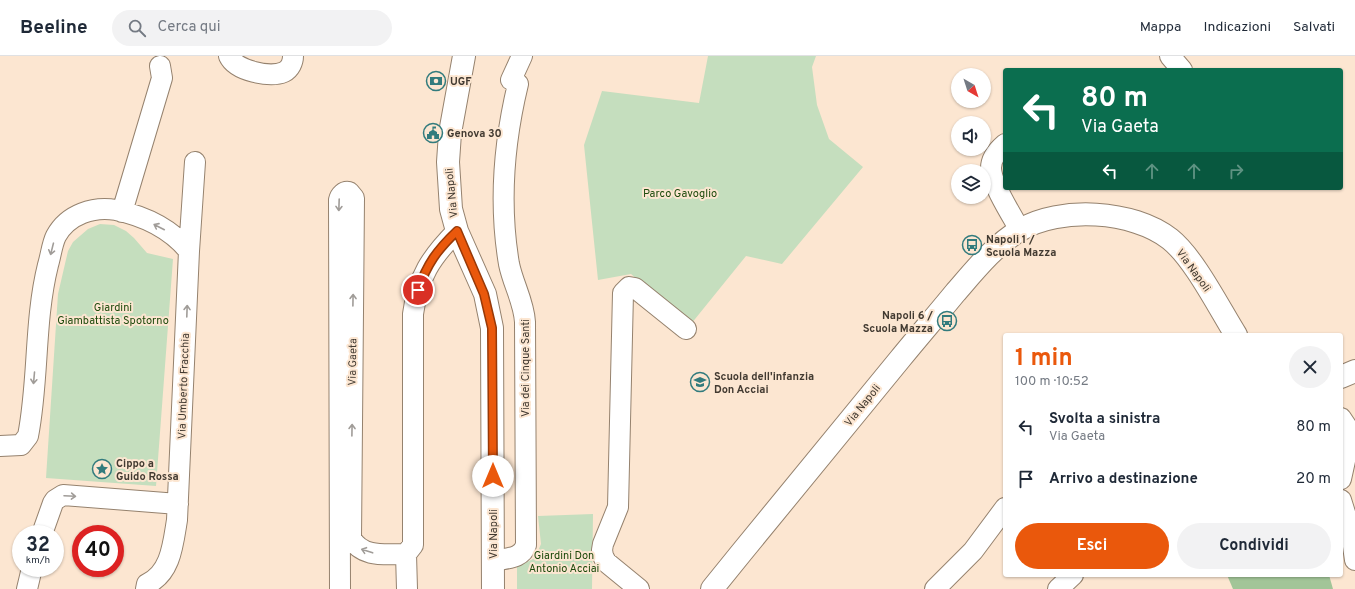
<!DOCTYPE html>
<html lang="it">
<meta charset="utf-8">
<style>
:root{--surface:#fff;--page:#f2f2f3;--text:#1f2937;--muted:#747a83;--line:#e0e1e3;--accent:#ea580c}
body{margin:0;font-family:Overpass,sans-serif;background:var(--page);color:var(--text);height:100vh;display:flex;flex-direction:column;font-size:15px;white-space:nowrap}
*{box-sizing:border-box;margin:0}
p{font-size:13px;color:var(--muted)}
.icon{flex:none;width:22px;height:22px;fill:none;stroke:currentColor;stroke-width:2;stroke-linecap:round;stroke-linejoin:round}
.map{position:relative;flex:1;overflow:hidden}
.details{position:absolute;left:1003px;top:277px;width:340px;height:244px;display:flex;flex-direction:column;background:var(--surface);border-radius:4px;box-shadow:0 1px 3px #0004}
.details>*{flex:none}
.hud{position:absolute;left:1003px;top:12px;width:340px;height:122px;border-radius:4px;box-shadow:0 1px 3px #0004;background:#0b6e4f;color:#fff;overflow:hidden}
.needle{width:26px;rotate:141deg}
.controls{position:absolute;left:951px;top:12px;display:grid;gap:8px}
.controls a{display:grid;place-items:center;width:40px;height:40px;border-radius:50%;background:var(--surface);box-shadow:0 1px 3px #0004;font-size:20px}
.speed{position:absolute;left:12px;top:469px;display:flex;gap:8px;font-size:20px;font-weight:700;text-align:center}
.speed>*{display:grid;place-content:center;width:52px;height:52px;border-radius:50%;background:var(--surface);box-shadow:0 1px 3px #0004;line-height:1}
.speed small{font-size:10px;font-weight:400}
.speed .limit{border:6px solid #d22;background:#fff;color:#111}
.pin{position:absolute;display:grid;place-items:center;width:34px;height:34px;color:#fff;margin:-17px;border:2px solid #fff;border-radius:50%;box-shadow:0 1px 4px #0007}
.me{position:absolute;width:44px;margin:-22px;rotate:0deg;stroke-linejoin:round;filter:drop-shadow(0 0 3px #0008)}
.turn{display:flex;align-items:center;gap:14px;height:84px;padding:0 12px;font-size:18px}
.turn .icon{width:52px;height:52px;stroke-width:2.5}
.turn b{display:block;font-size:28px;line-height:34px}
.lanes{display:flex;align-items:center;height:38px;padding:0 12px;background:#0003;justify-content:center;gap:20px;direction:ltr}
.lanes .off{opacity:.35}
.round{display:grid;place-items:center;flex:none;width:42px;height:42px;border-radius:21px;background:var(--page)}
.headline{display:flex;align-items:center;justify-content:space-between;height:68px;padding:0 12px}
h1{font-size:24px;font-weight:700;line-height:30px;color:var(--accent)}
.primary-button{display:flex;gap:8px;margin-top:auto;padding:8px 12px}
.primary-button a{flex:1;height:46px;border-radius:24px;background:var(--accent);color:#fff;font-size:16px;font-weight:700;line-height:46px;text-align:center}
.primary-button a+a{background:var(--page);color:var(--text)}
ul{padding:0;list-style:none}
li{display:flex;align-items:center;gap:12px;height:52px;padding:0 12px}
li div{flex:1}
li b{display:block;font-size:15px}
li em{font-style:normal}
header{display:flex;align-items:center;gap:24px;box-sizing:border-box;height:56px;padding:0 20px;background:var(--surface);border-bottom:1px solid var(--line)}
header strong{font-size:19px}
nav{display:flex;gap:22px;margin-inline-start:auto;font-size:14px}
.search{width:280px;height:36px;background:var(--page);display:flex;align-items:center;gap:10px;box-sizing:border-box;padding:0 14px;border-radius:22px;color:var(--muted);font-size:15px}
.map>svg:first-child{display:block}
.green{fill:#c5debe}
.forest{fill:#a2c598}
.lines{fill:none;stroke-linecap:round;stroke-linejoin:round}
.street-casing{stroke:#95826e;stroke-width:22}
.secondary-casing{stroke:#95826e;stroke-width:24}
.street{stroke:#fff;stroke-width:20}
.secondary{stroke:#fff;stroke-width:22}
.oneway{stroke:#a09c98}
.route-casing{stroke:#983908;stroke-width:10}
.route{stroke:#ea580c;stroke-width:7}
.labels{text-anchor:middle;stroke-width:4;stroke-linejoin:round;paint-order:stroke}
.poi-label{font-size:11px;font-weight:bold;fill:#423a31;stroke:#fce6d1;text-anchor:start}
.street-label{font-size:11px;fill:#423a31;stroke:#fce6d1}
.park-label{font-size:11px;fill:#1d4a0c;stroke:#fce6d1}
</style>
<header>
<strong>Beeline</strong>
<div class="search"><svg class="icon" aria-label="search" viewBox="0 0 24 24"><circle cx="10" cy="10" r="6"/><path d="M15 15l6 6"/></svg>Cerca qui</div>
<nav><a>Mappa</a><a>Indicazioni</a><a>Salvati</a></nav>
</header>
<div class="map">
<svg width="1355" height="533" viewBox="0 0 1355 533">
<rect width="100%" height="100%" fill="#fce6d1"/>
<path class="green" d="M708,0H816L812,11L817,49L829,83L863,111L782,208L746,200L691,268L631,218L598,224L584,89L602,35L699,47Z
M100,168L114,169L126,175L134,182L147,197L173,203L156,430L46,422L58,238L68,195L73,186L88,173Z
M593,458L592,533H517V511L535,502L541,488L538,460Z"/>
<path class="forest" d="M1227,519H1329L1333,533H1233Z"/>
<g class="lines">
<defs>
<path id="street" d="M229,0C236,15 270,22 284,16C290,13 293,6 293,0
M1170,0L1182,14
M511,24L522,0
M1005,88C998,94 991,103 991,112C991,127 1012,160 1020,174
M122,156L162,22L160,10
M1341,362L1351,377L1341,423
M0,390L21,389L28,380C39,324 34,265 48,209C51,199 52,188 56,180C68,158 94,150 116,154C144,160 171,173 189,195
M1341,444L1351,476L1355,504
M42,478L53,447L55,444L63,439L178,448
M406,498L413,489V258C418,221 431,201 457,175
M406,498L407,533
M494,505C506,502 522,503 526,489L525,266C524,246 513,228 509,208C499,149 504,86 518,28
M27,533L32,512
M146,533L147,528C171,517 173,488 177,464L189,195L195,106
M340,533L339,144C340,139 344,135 349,136L354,142L351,482C362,502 385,498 406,498
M639,533L606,506L603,500L602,494L603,488L618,451L623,237L629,231L635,232L686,273
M935,533L973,495L1005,452
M1058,533L1073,519"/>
<path id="secondary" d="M464,0L450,77L448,106L451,153L457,175L485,238L492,272L493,533
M1341,321L1355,315
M712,533C774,456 837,380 900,303C918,281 937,259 955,237C975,214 994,190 1020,174C1060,150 1133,154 1170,183C1194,202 1219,252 1236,279"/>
</defs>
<use href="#street" class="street-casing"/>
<use href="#secondary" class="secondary-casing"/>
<use href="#street" class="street"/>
<use href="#secondary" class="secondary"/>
</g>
<defs><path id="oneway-shaft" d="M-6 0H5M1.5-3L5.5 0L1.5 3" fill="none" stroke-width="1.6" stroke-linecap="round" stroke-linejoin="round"/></defs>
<g class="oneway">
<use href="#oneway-shaft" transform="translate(339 149) rotate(92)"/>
<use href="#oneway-shaft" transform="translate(159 171) rotate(-153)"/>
<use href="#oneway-shaft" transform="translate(52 193) rotate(104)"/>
<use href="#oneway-shaft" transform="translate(353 244) rotate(-89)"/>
<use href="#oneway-shaft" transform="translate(187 255) rotate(-88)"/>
<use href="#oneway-shaft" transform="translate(34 322) rotate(95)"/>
<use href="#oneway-shaft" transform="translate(352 374) rotate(-89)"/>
<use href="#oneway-shaft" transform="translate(70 440) rotate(3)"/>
<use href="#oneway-shaft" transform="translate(367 495) rotate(-162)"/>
</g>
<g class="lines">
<defs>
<path id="route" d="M418,234C427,208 437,194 457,175L484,238L492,272L493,420"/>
</defs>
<use href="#route" class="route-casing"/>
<use href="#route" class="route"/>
</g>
<defs>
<symbol id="bank-ring" viewBox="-11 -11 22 22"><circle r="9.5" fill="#fce6d1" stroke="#327b7d" stroke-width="1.5"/><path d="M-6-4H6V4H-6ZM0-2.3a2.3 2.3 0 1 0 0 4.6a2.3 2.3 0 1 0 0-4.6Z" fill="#327b7d"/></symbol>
<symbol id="civic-ring" viewBox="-11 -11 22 22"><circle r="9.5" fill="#fce6d1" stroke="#327b7d" stroke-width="1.5"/><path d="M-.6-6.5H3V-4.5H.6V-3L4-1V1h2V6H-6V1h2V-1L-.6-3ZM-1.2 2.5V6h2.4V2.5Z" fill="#327b7d"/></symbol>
<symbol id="bus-ring" viewBox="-11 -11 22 22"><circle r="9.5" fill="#fce6d1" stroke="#327b7d" stroke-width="1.5"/><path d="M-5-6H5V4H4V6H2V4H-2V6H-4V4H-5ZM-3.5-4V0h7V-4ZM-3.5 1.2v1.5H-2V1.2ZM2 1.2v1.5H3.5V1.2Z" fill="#327b7d"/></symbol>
<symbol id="school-ring" viewBox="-11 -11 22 22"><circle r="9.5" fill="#fce6d1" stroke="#327b7d" stroke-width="1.5"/><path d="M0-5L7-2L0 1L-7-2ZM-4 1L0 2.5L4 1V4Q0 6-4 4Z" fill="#327b7d"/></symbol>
<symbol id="sight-ring" viewBox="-11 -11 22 22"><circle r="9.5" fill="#fce6d1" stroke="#327b7d" stroke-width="1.5"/><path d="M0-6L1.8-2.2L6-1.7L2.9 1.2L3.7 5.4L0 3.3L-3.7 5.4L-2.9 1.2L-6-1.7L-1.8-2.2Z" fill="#327b7d"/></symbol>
</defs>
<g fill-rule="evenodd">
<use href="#bank-ring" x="425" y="14" width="22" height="22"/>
<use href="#civic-ring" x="422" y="66" width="22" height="22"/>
<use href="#bus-ring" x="961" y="178" width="22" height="22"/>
<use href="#bus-ring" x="936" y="254" width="22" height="22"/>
<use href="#school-ring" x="689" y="315" width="22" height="22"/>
<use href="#sight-ring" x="91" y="402" width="22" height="22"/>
</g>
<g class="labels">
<g class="poi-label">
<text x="450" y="29">UGF</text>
<text x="447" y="81">Genova 30</text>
<text x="986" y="187">Napoli 1 /<tspan x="986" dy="13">Scuola Mazza</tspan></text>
<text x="933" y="263" text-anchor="end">Napoli 6 /<tspan x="933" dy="13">Scuola Mazza</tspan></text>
<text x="714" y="324">Scuola dell'infanzia<tspan x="714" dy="13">Don Acciai</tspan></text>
<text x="116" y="411">Cippo a<tspan x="116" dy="13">Guido Rossa</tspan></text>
</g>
<g class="street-label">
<text transform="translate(451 137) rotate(-96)" y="4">Via Napoli</text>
<text transform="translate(1194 214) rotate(54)" y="4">Via Napoli</text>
<text transform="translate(352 306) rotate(-89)" y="4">Via Gaeta</text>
<text transform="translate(525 312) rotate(-90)" y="4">Via dei Cinque Santi</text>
<text transform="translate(183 330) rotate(-88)" y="4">Via Umberto Fracchia</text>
<text transform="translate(862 349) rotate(-51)" y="4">Via Napoli</text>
<text transform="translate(493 478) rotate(-90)" y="4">Via Napoli</text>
</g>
<g class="park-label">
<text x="680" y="141">Parco Gavoglio</text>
<text x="113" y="255">Giardini<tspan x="113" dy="13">Giambattista Spotorno</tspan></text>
<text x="564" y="503">Giardini Don<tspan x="564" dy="13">Antonio Acciai</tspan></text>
</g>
</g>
</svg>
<div class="controls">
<a><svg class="needle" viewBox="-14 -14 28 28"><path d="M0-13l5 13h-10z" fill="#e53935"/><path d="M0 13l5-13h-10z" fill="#747a83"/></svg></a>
<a><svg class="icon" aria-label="sound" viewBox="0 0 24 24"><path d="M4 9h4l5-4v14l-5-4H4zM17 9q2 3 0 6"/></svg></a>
<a><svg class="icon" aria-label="layers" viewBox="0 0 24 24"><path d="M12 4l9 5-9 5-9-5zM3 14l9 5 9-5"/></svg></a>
</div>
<div class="speed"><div>32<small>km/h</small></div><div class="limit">40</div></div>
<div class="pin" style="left:418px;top:234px;background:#d93025"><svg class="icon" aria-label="arrive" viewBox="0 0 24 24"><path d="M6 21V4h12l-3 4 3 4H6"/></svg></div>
<svg class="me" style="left:493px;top:420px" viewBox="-20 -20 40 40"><circle r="19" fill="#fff"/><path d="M0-13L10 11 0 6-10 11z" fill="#ea580c"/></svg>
<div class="hud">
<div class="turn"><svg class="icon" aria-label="left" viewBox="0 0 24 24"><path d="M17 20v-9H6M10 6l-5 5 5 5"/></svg><div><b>80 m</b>Via Gaeta</div></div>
<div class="lanes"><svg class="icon" aria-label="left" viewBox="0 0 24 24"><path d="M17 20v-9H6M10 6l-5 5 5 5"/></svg><svg class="icon off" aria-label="ahead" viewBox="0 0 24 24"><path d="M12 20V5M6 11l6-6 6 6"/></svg><svg class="icon off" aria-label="ahead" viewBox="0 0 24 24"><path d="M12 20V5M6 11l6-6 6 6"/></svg><svg class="icon off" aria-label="right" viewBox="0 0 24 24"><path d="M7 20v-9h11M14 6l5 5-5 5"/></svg></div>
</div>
<section class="details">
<div class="headline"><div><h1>1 min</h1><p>100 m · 10:52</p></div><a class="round"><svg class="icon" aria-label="close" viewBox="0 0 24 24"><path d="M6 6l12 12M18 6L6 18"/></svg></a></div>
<ul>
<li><svg class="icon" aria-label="left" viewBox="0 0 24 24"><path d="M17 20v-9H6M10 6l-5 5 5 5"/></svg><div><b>Svolta a sinistra</b><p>Via Gaeta</p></div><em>80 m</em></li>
<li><svg class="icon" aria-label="arrive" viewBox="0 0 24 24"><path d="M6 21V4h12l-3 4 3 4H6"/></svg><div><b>Arrivo a destinazione</b></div><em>20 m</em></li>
</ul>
<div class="primary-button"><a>Esci</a><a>Condividi</a></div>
</section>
</div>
